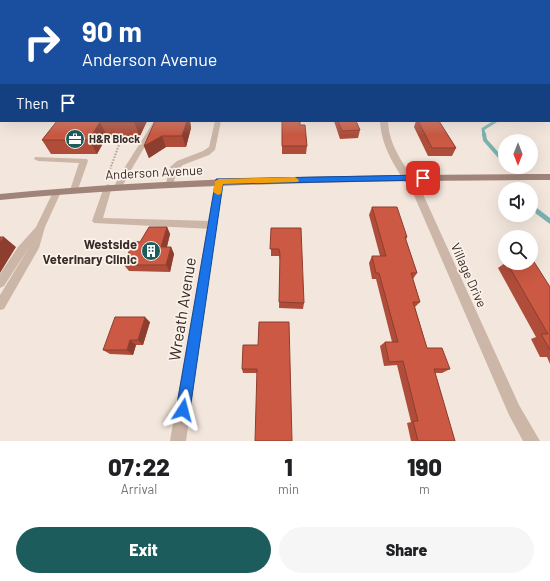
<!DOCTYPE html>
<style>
:root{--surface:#fff;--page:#f6f6f6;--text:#202124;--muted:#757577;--accent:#1c5c5c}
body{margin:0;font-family:Barlow,sans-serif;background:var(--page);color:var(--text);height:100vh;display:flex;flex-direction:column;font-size:15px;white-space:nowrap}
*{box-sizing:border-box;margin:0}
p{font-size:13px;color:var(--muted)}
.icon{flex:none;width:22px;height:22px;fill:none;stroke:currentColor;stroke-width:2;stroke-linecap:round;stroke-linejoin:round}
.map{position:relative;height:441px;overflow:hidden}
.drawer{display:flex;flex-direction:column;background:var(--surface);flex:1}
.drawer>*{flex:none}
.guide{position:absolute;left:0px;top:0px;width:550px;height:122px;box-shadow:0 4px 16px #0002;background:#1a4fa0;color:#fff;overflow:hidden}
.needle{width:26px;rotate:180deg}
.controls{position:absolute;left:498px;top:134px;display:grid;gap:8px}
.controls a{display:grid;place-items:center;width:40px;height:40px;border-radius:50%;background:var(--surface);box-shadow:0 4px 16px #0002;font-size:20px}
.pin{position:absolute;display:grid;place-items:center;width:34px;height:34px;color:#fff;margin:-17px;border-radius:8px;box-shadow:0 2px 6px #0006}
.me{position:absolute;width:44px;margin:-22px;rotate:9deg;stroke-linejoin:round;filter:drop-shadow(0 0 3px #0008)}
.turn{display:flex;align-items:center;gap:14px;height:84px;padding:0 16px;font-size:18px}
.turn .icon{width:52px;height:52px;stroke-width:2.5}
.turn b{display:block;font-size:28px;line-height:34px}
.then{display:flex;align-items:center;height:38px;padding:0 16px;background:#0003;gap:8px;font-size:15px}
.eta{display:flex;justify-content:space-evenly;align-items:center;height:68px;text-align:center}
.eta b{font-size:24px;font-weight:800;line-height:28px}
.action{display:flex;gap:8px;margin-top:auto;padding:8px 16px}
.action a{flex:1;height:46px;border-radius:24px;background:var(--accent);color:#fff;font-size:16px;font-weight:800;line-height:46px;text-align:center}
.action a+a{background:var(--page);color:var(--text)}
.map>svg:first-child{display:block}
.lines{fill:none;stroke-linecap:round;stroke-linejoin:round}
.stream-far2{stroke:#7ab2b0;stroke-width:3}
.stream-far1{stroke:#7ab2b0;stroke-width:4}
.stream{stroke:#7ab2b0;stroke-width:5}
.path{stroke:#b89f92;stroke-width:2;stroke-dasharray:1.5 1.5;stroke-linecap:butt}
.service{fill:#ccb6a8;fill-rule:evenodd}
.minor{fill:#ccb6a8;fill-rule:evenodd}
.tertiary{fill:#ccb6a8;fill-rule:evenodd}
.secondary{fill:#a08479;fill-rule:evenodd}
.wall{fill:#af4d3a}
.shaded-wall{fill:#8e3e2f}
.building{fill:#cb5943;stroke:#8e3e2f}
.route{fill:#1a73e8;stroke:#114b97}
.slow{fill:#f59e0b}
.labels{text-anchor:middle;stroke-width:3.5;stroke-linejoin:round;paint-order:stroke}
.far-poi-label{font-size:11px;font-weight:bold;fill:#392c29;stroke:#fbf2ea;text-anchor:start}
.street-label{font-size:13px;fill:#392c29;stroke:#fbf2ea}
.poi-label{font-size:13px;font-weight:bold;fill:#392c29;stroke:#fbf2ea;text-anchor:end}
.near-street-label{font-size:16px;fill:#392c29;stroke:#fbf2ea}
</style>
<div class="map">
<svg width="550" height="441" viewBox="0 0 550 441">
<rect width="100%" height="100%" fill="#f3e7dd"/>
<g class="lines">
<path class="stream-far2" d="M484,135L483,129L496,121"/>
<path class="stream-far1" d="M484,134L485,140L500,157
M531,204L539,213"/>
<path class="stream" d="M538,212L550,221"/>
<path class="path" d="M109,172L123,134"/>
<path class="service" d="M154,121H160L131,170L121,189H115L114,187L118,178Z
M215,121H221L215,150L209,155L183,165L177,170L173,185H167L166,183L170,167L177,161L203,151L209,147Z
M35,157L87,159L88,161L77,192L74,193L70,190L79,163L38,161L34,159Z
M108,184L112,187L103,218L212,221L215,222L217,225L215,228L212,229L94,223L92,221L104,187Z
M57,189L61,192L45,227L39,248L4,309L0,310V295L30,246L4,286L0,288V274L18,247L36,227L53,192Z"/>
<path class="minor" d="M380,121H388C389,149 408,169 422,192L519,405L540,441H523L509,415L413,193C398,172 381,148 380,121Z"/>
<path class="tertiary" d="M219,178L223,181L186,441H170L215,181Z"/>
<path class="secondary" d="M550,174V180C366,181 183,183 0,200V194C183,176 366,175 550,174Z"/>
</g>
<path class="wall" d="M0,73H1V93H0Z
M57,121H147L140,136H107L97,154H51L42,140Z
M155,121H190L191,128L186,147H166L149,158L144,146Z
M282,121H300V125L307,146L306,154H282Z
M334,121H356L360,130L358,138L340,139Z
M416,121H439L456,148L452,156H428L414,127Z
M372,207L407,237L406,240L417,273L413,279L420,302L415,307L427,348L450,369L442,373H435L455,441H411L407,423L411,422L397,365L384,366L380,346L385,342H392L376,279H372L369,263L372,256H380L369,215Z
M167,227L170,234L167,247H171L174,254L170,272L129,271L124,265L140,242Z
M271,228L304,303L303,309L279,308L280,261L279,256H271Z
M505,263H531L550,287V364L547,357H540L531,339L536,337L498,268Z
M150,322L143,345H136L133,355L110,354L103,350Z
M258,345L257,373H243L242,369Z"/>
<path class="shaded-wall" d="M135,121H147L140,136L134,122Z
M187,121H190L191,128L186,147L182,136Z
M100,122L107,136L97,154L89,140Z
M162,136L166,147L149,158L144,146Z
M167,227L170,234L165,254L161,247Z
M4,237L16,247L0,273V242Z
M171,247L174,254L170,272L166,265Z
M145,317L150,322L143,345L138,340Z
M130,340L136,345L133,355L127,350Z"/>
<path class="building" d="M0,73H1V79H0Z
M57,121H135L134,122H100L89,140H42Z
M155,121H187L182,136H162L144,146Z
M282,121H300V125H305L307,146H282Z
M338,121H356L360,130L342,131Z
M418,121H439L456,148H432Z
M372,207H397L407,237H405L417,273H411L420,302H413L427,348H442L450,369H434L455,441H418L413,421H418L403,361L389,362L385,342H398L379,273H376L372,256H386Z
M149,227H167L161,247H171L166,265H124L133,241L140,242Z
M271,228H301L304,303L279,302L280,254L279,249H270Z
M0,237H4L0,242Z
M531,257L550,287V350L541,334H548L507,263H531Z
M115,317H145L138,340H130L127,350H103Z
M259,322H289L292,441H255L257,369H242L243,345H258Z"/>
<linearGradient id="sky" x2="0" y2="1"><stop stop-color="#7cb3d2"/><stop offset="0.54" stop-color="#faf4f0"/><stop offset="1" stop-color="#faf4f0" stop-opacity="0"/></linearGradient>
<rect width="550" height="135" fill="url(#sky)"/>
<path class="route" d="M423,175L427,178L423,180L223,184L190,410L188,415L183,417L178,415L176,410L216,179Z"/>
<path class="slow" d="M295,177L299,180L298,182L223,184L221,194L218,195L213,192L215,181L219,179Z"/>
<defs>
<symbol id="office-disc" viewBox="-11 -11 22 22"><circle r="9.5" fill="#1c5c5c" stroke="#fbf2ea"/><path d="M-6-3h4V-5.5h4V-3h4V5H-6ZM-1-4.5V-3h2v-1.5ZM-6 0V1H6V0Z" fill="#fff"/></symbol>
<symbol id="building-disc" viewBox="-11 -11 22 22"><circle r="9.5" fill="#1c5c5c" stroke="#fbf2ea"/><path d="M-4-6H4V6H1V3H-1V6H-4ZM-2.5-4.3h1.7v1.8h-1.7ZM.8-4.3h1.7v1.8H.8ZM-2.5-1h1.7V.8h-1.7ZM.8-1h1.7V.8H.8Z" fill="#fff"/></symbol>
</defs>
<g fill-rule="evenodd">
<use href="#office-disc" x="64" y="128" width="22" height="22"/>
<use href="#building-disc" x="140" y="240" width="22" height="22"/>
</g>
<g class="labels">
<g class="far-poi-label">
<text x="89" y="143">H&amp;R Block</text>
</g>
<g class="street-label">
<text transform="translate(154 172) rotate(-3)" y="5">Anderson Avenue</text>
<text transform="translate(469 275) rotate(66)" y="5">Village Drive</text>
</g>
<g class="poi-label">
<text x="137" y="249">Westside<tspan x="137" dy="15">Veterinary Clinic</tspan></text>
</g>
<g class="near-street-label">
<text transform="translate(182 309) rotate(-81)" y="6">Wreath Avenue</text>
</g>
</g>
</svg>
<div class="controls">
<a><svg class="needle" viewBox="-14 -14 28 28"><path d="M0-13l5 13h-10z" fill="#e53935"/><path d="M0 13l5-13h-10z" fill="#757577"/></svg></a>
<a><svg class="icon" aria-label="sound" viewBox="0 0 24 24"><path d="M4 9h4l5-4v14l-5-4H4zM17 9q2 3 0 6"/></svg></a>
<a><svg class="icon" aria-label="search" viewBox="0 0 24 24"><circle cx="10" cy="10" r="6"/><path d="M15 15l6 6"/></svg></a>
</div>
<div class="pin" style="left:423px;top:178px;background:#d93025"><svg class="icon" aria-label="arrive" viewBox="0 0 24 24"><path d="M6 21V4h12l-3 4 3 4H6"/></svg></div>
<svg class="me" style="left:183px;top:410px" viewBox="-20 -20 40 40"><path d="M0-17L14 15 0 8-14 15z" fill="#1a73e8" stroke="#fff" stroke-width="4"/></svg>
<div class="guide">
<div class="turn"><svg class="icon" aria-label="right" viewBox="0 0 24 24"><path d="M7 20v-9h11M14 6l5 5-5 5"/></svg><div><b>90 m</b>Anderson Avenue</div></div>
<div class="then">Then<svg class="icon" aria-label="arrive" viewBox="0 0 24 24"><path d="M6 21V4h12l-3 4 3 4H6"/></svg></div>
</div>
</div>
<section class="drawer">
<div class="eta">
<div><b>07:22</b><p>Arrival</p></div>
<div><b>1</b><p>min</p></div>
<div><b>190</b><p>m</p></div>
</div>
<div class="action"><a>Exit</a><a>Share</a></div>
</section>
